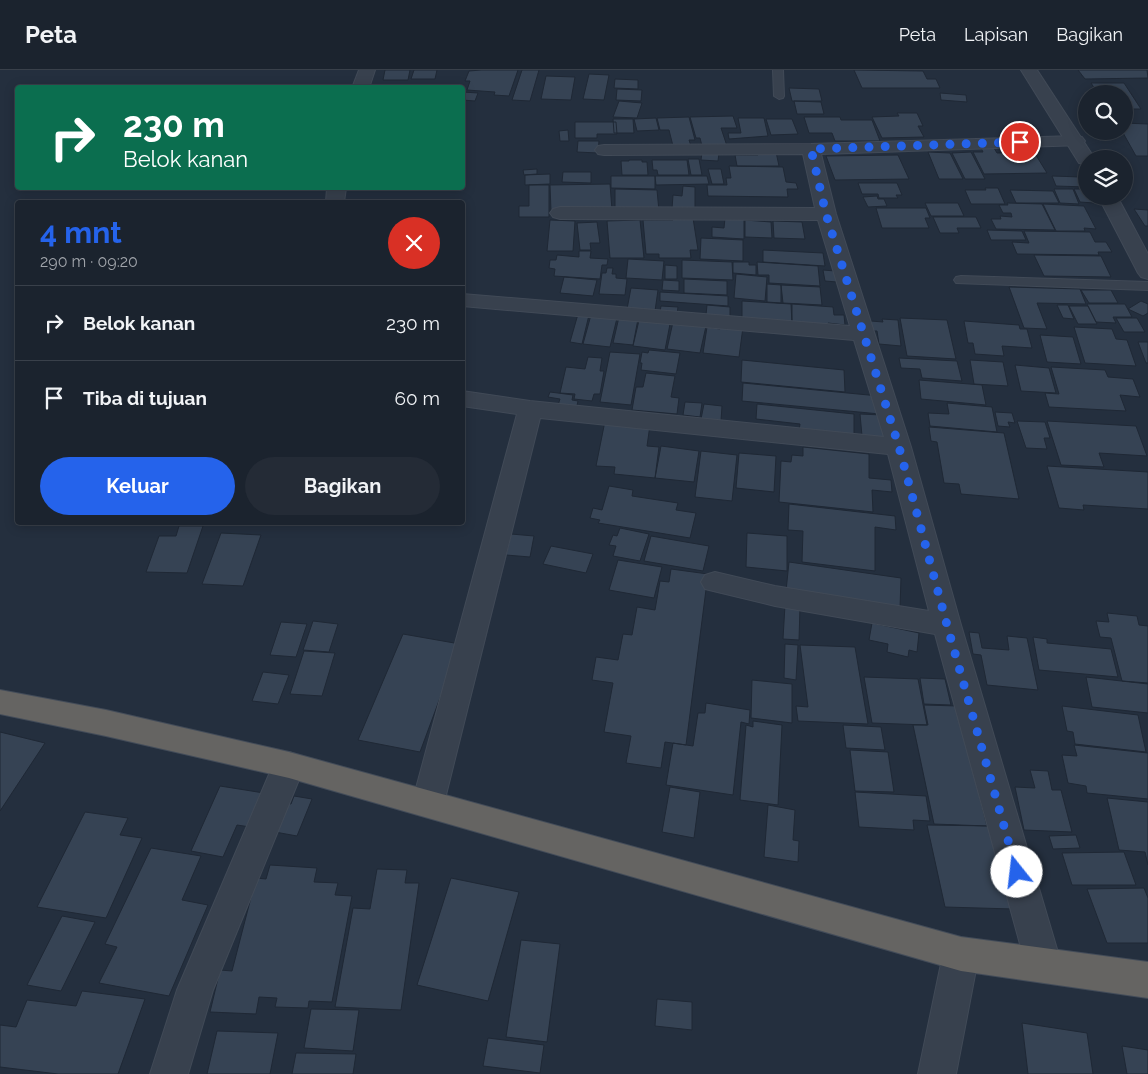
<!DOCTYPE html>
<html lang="id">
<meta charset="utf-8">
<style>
:root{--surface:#1b232e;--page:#242b36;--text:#f1f3f6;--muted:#a0a4aa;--line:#39404a;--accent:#2563eb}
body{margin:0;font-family:Raleway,sans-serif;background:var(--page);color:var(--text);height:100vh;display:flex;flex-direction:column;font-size:19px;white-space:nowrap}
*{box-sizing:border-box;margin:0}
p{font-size:16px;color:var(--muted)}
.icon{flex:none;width:28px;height:28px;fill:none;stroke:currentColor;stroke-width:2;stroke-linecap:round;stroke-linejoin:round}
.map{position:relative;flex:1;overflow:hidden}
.sheet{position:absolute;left:15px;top:130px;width:450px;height:325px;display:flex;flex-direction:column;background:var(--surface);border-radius:5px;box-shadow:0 2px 12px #0003,0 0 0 1px var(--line)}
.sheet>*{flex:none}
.guide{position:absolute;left:15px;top:15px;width:450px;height:105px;border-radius:5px;box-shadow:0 2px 12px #0003,0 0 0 1px var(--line);background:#0b6e4f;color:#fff;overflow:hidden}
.fabs{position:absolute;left:1078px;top:15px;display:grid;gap:10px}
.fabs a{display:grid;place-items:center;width:55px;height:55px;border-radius:50%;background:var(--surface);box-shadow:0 2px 12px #0003,0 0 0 1px var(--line);font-size:25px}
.pin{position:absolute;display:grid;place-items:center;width:42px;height:42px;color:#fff;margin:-21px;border:2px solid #fff;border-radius:50%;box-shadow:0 1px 5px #0007}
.me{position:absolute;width:55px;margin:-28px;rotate:344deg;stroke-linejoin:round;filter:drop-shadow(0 0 4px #0008)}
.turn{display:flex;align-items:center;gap:18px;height:105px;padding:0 25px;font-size:22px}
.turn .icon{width:65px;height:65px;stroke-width:2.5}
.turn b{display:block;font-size:35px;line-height:42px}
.round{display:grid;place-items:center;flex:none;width:52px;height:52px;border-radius:26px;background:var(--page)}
.headline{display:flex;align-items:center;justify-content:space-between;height:85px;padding:0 25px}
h1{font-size:30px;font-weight:700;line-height:38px;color:var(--accent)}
.action{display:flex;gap:10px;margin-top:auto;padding:10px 25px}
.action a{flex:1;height:58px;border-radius:30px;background:var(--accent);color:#fff;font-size:20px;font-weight:700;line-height:58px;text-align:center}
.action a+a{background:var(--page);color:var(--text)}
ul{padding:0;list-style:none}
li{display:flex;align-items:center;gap:15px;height:75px;padding:0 25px;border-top:1px solid var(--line)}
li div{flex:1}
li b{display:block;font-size:19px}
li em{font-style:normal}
header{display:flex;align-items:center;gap:30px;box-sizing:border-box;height:70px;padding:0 25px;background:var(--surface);border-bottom:1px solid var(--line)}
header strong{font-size:24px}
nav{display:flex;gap:28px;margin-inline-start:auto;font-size:18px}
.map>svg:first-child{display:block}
.building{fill:#364354;stroke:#1f2835}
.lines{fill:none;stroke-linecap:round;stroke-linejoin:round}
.service-casing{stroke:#414a57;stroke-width:2}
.minor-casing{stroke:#414a57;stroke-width:2}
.tertiary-casing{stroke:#414a57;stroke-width:2}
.trunk-casing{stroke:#434c59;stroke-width:2}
.service{fill:#38414e;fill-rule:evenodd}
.minor{fill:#38414e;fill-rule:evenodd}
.tertiary{fill:#38414e;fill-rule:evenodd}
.trunk{fill:#656462;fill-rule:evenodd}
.route{stroke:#2563eb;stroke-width:9;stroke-dasharray:0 16.2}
</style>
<header>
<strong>Peta</strong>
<nav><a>Peta</a><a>Lapisan</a><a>Bagikan</a></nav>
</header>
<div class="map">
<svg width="1148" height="1004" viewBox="0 0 1148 1004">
<rect width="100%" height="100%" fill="#242f3e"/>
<path class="building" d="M385,0H410L408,10H383Z
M414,0H437L435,9H411Z
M481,0H518L509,26L494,25L495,22L467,20L470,11H465L469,1Z
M522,0H539L530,31L512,30Z
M854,0L923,1L927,9H936L940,18H862Z
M1078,0H1147L1148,8L1085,9Z
M589,4L609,5L604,30L583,29Z
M546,6L575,7L571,30L541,29Z
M615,9L638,10V19L614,18Z
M1091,13H1124L1141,39H1124V24H1098Z
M789,18L819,19L822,31H792Z
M617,19L642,20L641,31L616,30Z
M463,22L478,23L475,31L462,30Z
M940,23L966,25L967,32L941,30Z
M619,31L642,33L637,48L613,47Z
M794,31L821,32L824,44H797Z
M897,43H917L923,56H918L924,67L882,68L872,47L899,46Z
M733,46L737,58H721L727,76H702L700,68H696L690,47Z
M689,47L695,70H689L691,76H673L669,60H660L657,48Z
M804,47H840L841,50H872L880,71H835L832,63H809Z
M656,48L659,60L637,61L634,49Z
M738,48H764L768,66L729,69L728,63H741Z
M613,49H633L634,63H614Z
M766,49H792L798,64L771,65Z
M575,52H616L617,64H597V68H575Z
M1124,53L1148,54V86H1136L1122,61H1124Z
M568,60L569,71H560L559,61Z
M578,71H599L598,83L577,82Z
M981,78H994L997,83L1034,82L1047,103L984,104L973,82H983Z
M702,82L719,83L718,91L701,90Z
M758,82H776L779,96H737L735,85H758Z
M928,82L950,83L963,109H939Z
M971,82L985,109H965L952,83Z
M898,85L909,109L835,110L826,86Z
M688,89H699L702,105H691Z
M629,90H642V92H647L648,105H622L621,91H629Z
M652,90H687L689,105H658L657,100H653Z
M729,96L783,97L786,112L796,113L798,119H787L788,127L708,126L707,115H727L726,108H731Z
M537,99V104L524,105L523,100Z
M708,99H721L724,114H712Z
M563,102H591V113L562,112Z
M550,104V114L525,115V105Z
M611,106H655V119L611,118Z
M655,106H707L709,114L656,115Z
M1052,106L1081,107L1086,117L1056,116Z
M858,113H897L902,125H896L898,128H879L878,124H862Z
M610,114L612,140L551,141L550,115Z
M529,115H549V147H519V136H529Z
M683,116L695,117V140L672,139L673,125L682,126Z
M985,118H998L1005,134H971L965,120H986Z
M615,119L657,120L659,141L615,140Z
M1054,119H1073L1079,134L1060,133Z
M1074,119H1086V126H1091L1094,133L1080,132Z
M1010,120L1053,121L1059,133H1016Z
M877,126L878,129H884L887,136L868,137L863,127Z
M925,133H958L964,146H931Z
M1007,133L1042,134L1055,160L996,159L991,149H1001L1000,146L1012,147L1011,143H1003L999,135H1008Z
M1043,134L1084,136L1096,159L1084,158L1085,161H1056Z
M876,138H926L930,148H925L929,158H882Z
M1134,139L1148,140V156H1145Z
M933,147H976L981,158H957L959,163H940Z
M672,148H693L698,180H690L691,188H659V184H646L643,150H673Z
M725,148L744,149V169L712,167V157L724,158Z
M550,150L575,151L573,181H547Z
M640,150L644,188H610L607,151Z
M745,150L771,152L772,168L745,167Z
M773,151L802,152L805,169L774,168Z
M597,152L600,173H590L591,180H580L577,153Z
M987,160L1022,161L1026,170H991Z
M1024,161L1090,162L1095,172H1106L1112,182H1098L1099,185L1017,184L1012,172L1029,173Z
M701,168L743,170V191L700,189Z
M763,180L823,183L825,196L763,192Z
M579,181H591L590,188L608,189L607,195H602L600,209L554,206L555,199L549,198L550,190H556L557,185L579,187Z
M1034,185L1101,186L1111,207L1044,206Z
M628,189L664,191L662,210L626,208Z
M682,190L732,192L733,210L682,208Z
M733,192H749V195H756V205L733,203Z
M757,192L818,196L820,216L769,213V205H758Z
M665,195L677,196V209H665Z
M607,198H613L612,204H616V208L627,209L625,225L599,224L602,203H606Z
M823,200L835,201L837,212L825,211Z
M736,204L767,207L765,231L734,228Z
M564,207L597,210L593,226L560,223Z
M684,209L727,211V225L684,223Z
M663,210L679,211V221L662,220Z
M767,214L781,215V233L767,232Z
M781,215L820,217L822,235L783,233Z
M1009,217L1080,219L1086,234L1037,233L1047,259L1024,258Z
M631,218L658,220L655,241L627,239Z
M1081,220H1111L1118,233H1089Z
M660,222L728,226V236L660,231Z
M742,231L791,234L792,254L742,251Z
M1141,231L1148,234V243L1143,246L1128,239Z
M792,234L833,237L834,245H844L845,255L828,253V258L792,255Z
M1087,234H1125L1132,247H1113L1116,253L1096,252Z
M707,235L730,237V247L706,245Z
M1057,235H1068L1074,249L1063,248Z
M661,236L678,237L677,244L660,242Z
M1069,236H1088L1097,254H1078Z
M578,244L589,245L582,274L570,272Z
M591,245L617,248L610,277L583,274Z
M640,246L670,254L665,280L633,276Z
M619,247L638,249L633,275L613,273Z
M900,248L947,250L956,289L907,286Z
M1116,248H1137L1145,262H1124Z
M882,249L898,250L901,276L879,274L877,261H872L871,251L883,252Z
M964,251L1019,255L1020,259H1027L1032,278L1002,276L1004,286L975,284L973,273H968Z
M673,252L706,256L700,283L667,279Z
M721,254L743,257L739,287L703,283L707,257L720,259Z
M1074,257L1112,259L1116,269L1127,270L1136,296L1085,293Z
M1040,265L1073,267L1081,294L1047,292Z
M1138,272H1148V293H1146Z
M649,280L680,283L676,304L641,300L642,293H640L642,282L648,283Z
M610,282L640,284L631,335L600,332Z
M588,287L602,288L600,301H604L600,324H594L592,331L574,329L575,324L560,323L566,297L585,299Z
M899,288L957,291L962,311L922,308L920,299L901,298Z
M742,290L844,300L845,322L741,312Z
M970,290L1003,292L1008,316L974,314Z
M1015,295L1049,298L1056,323L1021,321Z
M1051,297L1105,300L1108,307L1133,309L1140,327L1120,325L1126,341L1049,337L1045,323L1059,324Z
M646,303L675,306L671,327L679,328L677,344L632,340L636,317H643Z
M919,310L982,315L986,335L921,329Z
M743,313L879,326L880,344L742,331Z
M550,322L573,325L572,330L578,331L576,340L557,338L560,329L548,327Z
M685,332L702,333L700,347L683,345Z
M947,333L992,337L997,362L930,356L928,343L949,344Z
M704,334L722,336L721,351L701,349Z
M757,334L854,344V367L799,361L800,354L756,349Z
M995,342L1012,343L1015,353L1008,352L1010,357L998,356Z
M860,344L882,345L884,368L862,366Z
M605,351L650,355L647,376L659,377L655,408L614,404L615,397L596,396Z
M1017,351L1045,352L1050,368H1044L1047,379L1026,378Z
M1047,351L1136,356L1147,386L1099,383L1104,397L1061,395Z
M929,357L1004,363L1019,429L961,424L959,414L944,413L937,372L931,371Z
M661,376L699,381L694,412L655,408Z
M803,377L869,384V408L891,410L892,422L872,420L873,442L779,432L781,391L791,392L792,385L803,386Z
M701,381L737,385L732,431L695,427Z
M739,383L776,386L774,422L736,418Z
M1047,396L1148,402V439L1083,435L1084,440L1059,438Z
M609,416L633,420L632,426L678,433L676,440L696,443L690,468L598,453L600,450L590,448L593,438L602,440Z
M789,434L895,446L896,460L875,457V501L802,492L803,461L788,460Z
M179,456H203L187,503L146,502L159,466H176Z
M620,458L649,464L640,491L613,486L616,476L609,475L613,465L617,466Z
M221,463L261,465L243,516L202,514Z
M747,463L787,466V501L746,497Z
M511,464L534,466L530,487L506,485Z
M651,466L709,476L703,501L644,491Z
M551,476L593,484L586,503L543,494Z
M618,490L662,497L654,528L609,520Z
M789,492L901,508L900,538L786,521Z
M671,499L708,504L686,675L665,672L661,698L626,693L631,666L604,662L613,613L592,610L596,587L618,590L623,564L632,565L637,537L655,540L660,511L669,512Z
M785,535L800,537L799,570L783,569Z
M1107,543L1137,546L1139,555L1148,556V613L1122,611L1111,568L1100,567L1096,551L1109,552Z
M313,551L338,554L329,582L303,580Z
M281,552L307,554L296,587L270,585Z
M872,553L919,563L917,582L909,580L908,587L887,582L888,574L869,570Z
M969,562L979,563L982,578L1009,580L1007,566L1027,568L1038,620L987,615L981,585L973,584Z
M403,564L460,574L420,682L358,670Z
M1033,567L1047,569V573L1111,579L1118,607L1039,600Z
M785,574L798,575L796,610L784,608Z
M800,575L855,577L868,654L798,651L796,636L808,637Z
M304,581L335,583L322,626L290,624Z
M263,602L289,605L278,634L252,631Z
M864,607L918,609L927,655L872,653Z
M1086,607L1148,614V643L1092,637Z
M920,608L945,609L951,635L924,634Z
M752,610L792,614V653L751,648Z
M706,633L750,640L749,654L741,652L733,725L666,715L673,673L693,676L698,643H705Z
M924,635L957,636L987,756L934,754L913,655H928Z
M1062,636L1138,645L1146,682L1075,674L1073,662L1067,661Z
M753,651L782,655L778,735L740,730L746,655L753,657Z
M843,655L881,657L885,680L846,678Z
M0,662L45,673L0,741Z
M1074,675L1148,683V729L1087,723L1086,716L1068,713L1062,685L1077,686Z
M850,680L888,682L894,722L855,721Z
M1030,700L1048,701L1052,720H1061L1072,762L1024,760L1015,717L1035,718Z
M220,716L264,723L250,757L237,755L223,787L191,781Z
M670,717L700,722L694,768L662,762Z
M855,722L926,726L930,751L913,750L914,760L859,757Z
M294,726L312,729L297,766L275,762L281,732L291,734Z
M1107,728L1148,732V795L1145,782L1119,780Z
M768,735L795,740L793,770L799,771L798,792L764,787Z
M85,742L128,748L120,765L142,768L106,848L37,837Z
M927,755L992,756L1013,839L945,837Z
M1076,765L1080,778L1053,779L1049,766Z
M151,778L201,786L182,830L208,835L169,926L99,913L117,877L105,874Z
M1124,782L1136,815H1072L1062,783Z
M270,795L317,798L314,812L338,813L335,825L352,826L332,932L309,931L308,938L275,937L277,928L259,927L256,944L210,942L220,900L232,901L256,808L266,809Z
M377,799L407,800L405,813H419L401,940L335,937L353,838L370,839Z
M451,808L519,822L488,931L417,915Z
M1144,818L1148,828V873H1107L1087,819Z
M62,846L95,852L61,921L27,915Z
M521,870L560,874L547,972L506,967Z
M82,921L145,929L118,1004H58L0,997V955L16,957L27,930L76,936Z
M657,929L692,932V960L655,956Z
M311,939L359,940L353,981L304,978Z
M1022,953L1087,963L1093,1004H1028Z
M217,961L278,963L270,1004H207Z
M488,968L544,975L540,1003L483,996Z
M1122,976L1148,980V1004H1127Z
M296,983L356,984L353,1004H292Z"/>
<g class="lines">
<defs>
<path id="service" d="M773,0H783L784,26L783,28L779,29L774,26Z
M961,206L1148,212V220L956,213L954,210L956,207Z"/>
<path id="minor" d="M359,0H375L369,18H352Z
M1076,66L1082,67L1085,71L1082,75L821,84L836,144L911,377L961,555L1062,896L1057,908L1044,913L1031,908L1026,896L935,564L775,536L705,519L701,512L705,505L715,502L775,516L929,541L888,384L540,348L444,733L440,743L428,747L416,743L412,733L517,344L462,336V321L530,331L884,367L854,270L462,236V224L850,256L818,150L560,149L553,147L550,143L553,139L560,137L815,138L803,84L604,85L598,84L595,80L598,76L604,75L811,74Z
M327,118H346L344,132H326Z
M289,682L300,686L305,695L213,920L188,1004H150L177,920L273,695L278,686Z
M961,867L974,872L979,884L956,1004H918L943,884L948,872Z"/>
<path id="tertiary" d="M1021,0H1037L1095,89H1086V94L1079,93Z
M1098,126H1117L1148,184V209L1141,207L1138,203Z"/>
<path id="trunk" d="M0,620L106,640L289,682L961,867L1148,892V928L961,901L289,708L106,666L0,644Z"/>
</defs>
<use href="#service" class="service-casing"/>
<use href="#minor" class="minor-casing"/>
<use href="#tertiary" class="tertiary-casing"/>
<use href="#trunk" class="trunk-casing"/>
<use href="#service" class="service"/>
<use href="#minor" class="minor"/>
<use href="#tertiary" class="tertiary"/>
<use href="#trunk" class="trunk"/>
</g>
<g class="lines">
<path class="route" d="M1017,802L947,555L899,377L826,144L811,79L1020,72"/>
</g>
</svg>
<div class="fabs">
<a><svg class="icon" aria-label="search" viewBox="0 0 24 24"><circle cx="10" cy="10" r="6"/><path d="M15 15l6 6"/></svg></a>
<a><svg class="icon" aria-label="layers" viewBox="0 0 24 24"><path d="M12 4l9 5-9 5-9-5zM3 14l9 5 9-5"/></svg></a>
</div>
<div class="pin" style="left:1020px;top:72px;background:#d93025"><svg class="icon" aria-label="arrive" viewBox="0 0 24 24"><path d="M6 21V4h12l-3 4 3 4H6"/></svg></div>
<svg class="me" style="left:1017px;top:802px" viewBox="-20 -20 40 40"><circle r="19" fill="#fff"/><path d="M0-13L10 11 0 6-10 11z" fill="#2563eb"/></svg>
<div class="guide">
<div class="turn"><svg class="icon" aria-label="right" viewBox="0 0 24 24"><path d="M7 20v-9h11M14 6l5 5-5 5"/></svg><div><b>230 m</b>Belok kanan</div></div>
</div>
<section class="sheet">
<div class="headline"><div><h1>4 mnt</h1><p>290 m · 09:20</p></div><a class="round" style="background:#d93025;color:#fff"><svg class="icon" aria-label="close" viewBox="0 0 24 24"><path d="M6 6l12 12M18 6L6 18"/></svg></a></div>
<ul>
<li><svg class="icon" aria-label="right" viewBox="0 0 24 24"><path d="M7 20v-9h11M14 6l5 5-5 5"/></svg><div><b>Belok kanan</b></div><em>230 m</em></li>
<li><svg class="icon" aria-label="arrive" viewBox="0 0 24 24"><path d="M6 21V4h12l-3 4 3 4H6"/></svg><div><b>Tiba di tujuan</b></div><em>60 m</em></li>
</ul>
<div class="action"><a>Keluar</a><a>Bagikan</a></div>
</section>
</div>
